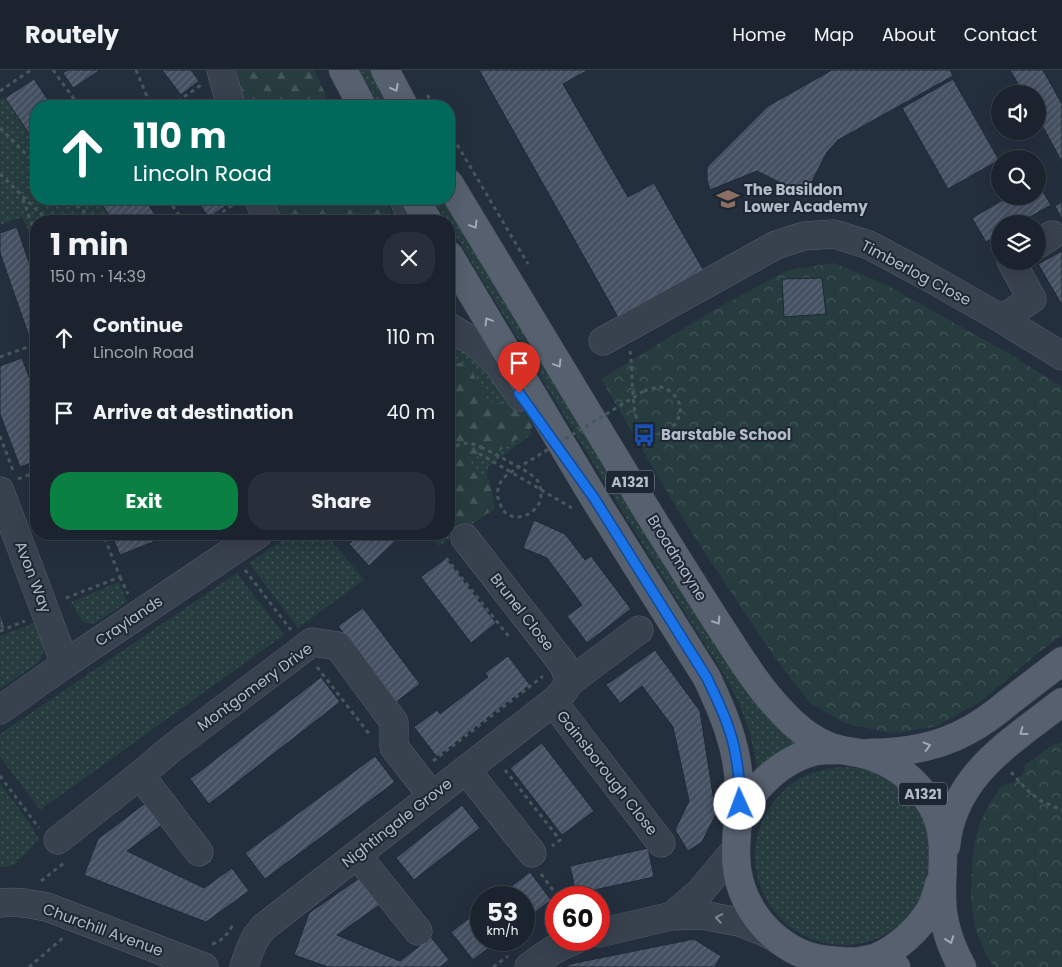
<!DOCTYPE html>
<meta charset="utf-8">
<style>
:root{--surface:#1b232e;--page:#282f3a;--text:#f1f3f6;--muted:#a0a4aa;--line:#39404a;--accent:#0b8043}
body{margin:0;font-family:Poppins,sans-serif;background:var(--page);color:var(--text);height:100vh;display:flex;flex-direction:column;font-size:19px;white-space:nowrap}
*{box-sizing:border-box;margin:0}
p{font-size:16px;color:var(--muted)}
.icon{flex:none;width:28px;height:28px;fill:none;stroke:currentColor;stroke-width:2;stroke-linecap:round;stroke-linejoin:round}
.map{position:relative;flex:1;overflow:hidden}
.details{position:absolute;left:30px;top:145px;width:425px;height:325px;display:flex;flex-direction:column;background:var(--surface);border-radius:20px;box-shadow:0 5px 20px #0002,0 0 0 1px var(--line)}
.details>*{flex:none}
.hud{position:absolute;left:30px;top:30px;width:425px;height:105px;border-radius:20px;box-shadow:0 5px 20px #0002,0 0 0 1px var(--line);background:#00695c;color:#fff;overflow:hidden}
.buttons{position:absolute;left:991px;top:15px;display:grid;gap:10px}
.buttons a{display:grid;place-items:center;width:55px;height:55px;border-radius:50%;background:var(--surface);box-shadow:0 5px 20px #0002,0 0 0 1px var(--line);font-size:25px}
.speed{position:absolute;left:470px;top:816px;display:flex;gap:10px;font-size:25px;font-weight:700;text-align:center}
.speed>*{display:grid;place-content:center;width:65px;height:65px;border-radius:50%;background:var(--surface);box-shadow:0 5px 20px #0002,0 0 0 1px var(--line);line-height:1}
.speed small{font-size:12px;font-weight:400}
.speed .limit{border:8px solid #d22;background:#fff;color:#111}
.pin{position:absolute;display:grid;place-items:center;width:42px;height:42px;color:#fff;margin:-51px -21px;border-radius:50% 50% 50% 0;rotate:-45deg;box-shadow:0 0 5px #0007}
.pin .icon{rotate:45deg}
.me{position:absolute;width:55px;margin:-28px;rotate:358deg;stroke-linejoin:round;filter:drop-shadow(0 0 4px #0008)}
.turn{display:flex;align-items:center;gap:18px;height:105px;padding:0 20px;font-size:22px}
.turn .icon{width:65px;height:65px;stroke-width:2.5}
.turn b{display:block;font-size:35px;line-height:42px}
.round{display:grid;place-items:center;flex:none;width:52px;height:52px;border-radius:20px;background:var(--page)}
.headline{display:flex;align-items:center;justify-content:space-between;height:85px;padding:0 20px}
h1{font-size:30px;font-weight:700;line-height:38px}
.primary-button{display:flex;gap:10px;margin-top:auto;padding:10px 20px}
.primary-button a{flex:1;height:58px;border-radius:20px;background:var(--accent);color:#fff;font-size:20px;font-weight:700;line-height:58px;text-align:center}
.primary-button a+a{background:var(--page);color:var(--text)}
ul{padding:0;list-style:none}
li{display:flex;align-items:center;gap:15px;height:75px;padding:0 20px}
li div{flex:1}
li b{display:block;font-size:19px}
li em{font-style:normal}
header{display:flex;align-items:center;gap:30px;box-sizing:border-box;height:70px;padding:0 25px;background:var(--surface);border-bottom:1px solid var(--line)}
header strong{font-size:24px}
nav{display:flex;gap:28px;margin-inline-start:auto;font-size:18px}
.map>svg:first-child{display:block}
.grass{fill:url(#grass-dots)}
.forest{fill:url(#forest-firs)}
.park{fill:url(#park-crowns)}
.building{fill:url(#building-hatch);stroke:#1f2835}
.lines{fill:none;stroke-linecap:round;stroke-linejoin:round}
.minor-casing{stroke:#565f6c;stroke-width:29}
.major-casing{stroke:#414a57;stroke-width:29}
.path{stroke:#44595c;stroke-width:3;stroke-dasharray:4 4;stroke-linecap:butt}
.minor{stroke:#38414e;stroke-width:28}
.major{stroke:#56606e;stroke-width:28}
.path-bridge{stroke:#44595c;stroke-width:3;stroke-dasharray:4 4;stroke-linecap:butt}
.oneway{stroke:#a1aab7}
.oneway2{stroke:#7c8592}
.route-casing{stroke:#114b97;stroke-width:12}
.route{stroke:#1a73e8;stroke-width:9}
.labels{text-anchor:middle;stroke-width:4;stroke-linejoin:round;paint-order:stroke}
.shield{fill:#1d2633;stroke:#878f9c;stroke-width:1}
.shield-label{font-size:14px;font-weight:bold;fill:#b4bcc9}
.poi-label{font-size:15px;font-weight:bold;fill:#b4bcc9;stroke:#1d2633;text-anchor:start}
.street-label{font-size:15px;fill:#b4bcc9;stroke:#1d2633}
</style>
<header>
<strong>Routely</strong>
<nav><a>Home</a><a>Map</a><a>About</a><a>Contact</a></nav>
</header>
<div class="map">
<svg width="1062" height="897" viewBox="0 0 1062 897">
<defs>
<pattern id="grass-dots" width="8" height="8" patternUnits="userSpaceOnUse" patternTransform="scale(1.25)"><rect width="8" height="8" fill="#263c3f"/><path d="M2 2h.1M6 6h.1" fill="none" stroke="#435659" stroke-width="1.8" stroke-linecap="round"/></pattern>
<pattern id="forest-firs" width="22" height="20" patternUnits="userSpaceOnUse" patternTransform="scale(1.25)"><rect width="22" height="20" fill="#263c3f"/><path d="M5 1l3.5 6h-7zM16 11l3.5 6h-7z" fill="#435659"/></pattern>
<pattern id="park-crowns" width="20" height="18" patternUnits="userSpaceOnUse" patternTransform="scale(1.25)"><rect width="20" height="18" fill="#263c3f"/><path d="M2 6a3 3 0 1 1 6 0M12 15a3 3 0 1 1 6 0" fill="none" stroke="#435659"/></pattern>
<pattern id="building-hatch" width="6" height="6" patternUnits="userSpaceOnUse" patternTransform="scale(1.25)"><rect width="6" height="6" fill="#455162"/><path d="M-1 1l2-2M0 6l6-6M5 7l2-2" fill="none" stroke="#5d6877"/></pattern>
</defs>
<rect width="100%" height="100%" fill="#242f3e"/>
<path class="grass" d="M360,0H377L396,36H379Z
M5,28L36,74V129H98L113,151H36V177L22,147L0,155V30Z
M433,129H449L798,673L777,683L757,698L750,663L739,633L725,606C630,457 540,305 449,155V151H447Z
M449,267L475,283L514,334L532,364L488,397L486,412L495,439L439,476L428,464H449Z
M292,464H326L364,510L298,558L249,493Z
M237,503L284,565L40,740L0,687V664Z
M119,512L127,532L97,552C81,558 78,544 71,532Z
M36,552L44,574L43,583L39,592L0,619V566Z
M755 786a89 89 0 1 1 178 0a89 89 0 1 1-178 0Z
M0,713L31,755L39,770L13,796L0,797Z"/>
<path class="forest" d="M237,0H314L331,36H246Z
M274,129H383L391,139L389,151H283Z
M449,281L455,293H465L471,296L472,302L489,332L508,334L526,343L533,357L505,378L488,386L467,384L471,395L490,411L495,439L439,470L433,464H449Z"/>
<path class="park" d="M834,193L885,214L1008,283L1062,317V565L1038,583L980,632L937,656L894,664L844,653L809,632L773,585L686,454L601,309L712,241L788,200Z
M1062,672V897H994L986,885L975,858L971,830L972,797L975,772L980,753L989,734L1002,716L1014,712L1023,704L1025,695L1051,676Z"/>
<path class="building" d="M68,0H100L73,18L63,3Z
M162,0H191L199,11L181,25Z
M479,0H588L563,14L628,127L654,113L704,201L619,249Z
M832,0H950L953,6L838,70L827,82L805,125L757,101L710,120L707,110V97L768,36Z
M1010,0H1043L1062,34V92L1038,48V24H1024Z
M34,9L52,36H36V74L5,28Z
M953,9L999,90L948,119L902,38Z
M183,31L187,36H175Z
M1038,113L1051,135L1018,154H1000V164L986,172L972,148L1010,126H1038Z
M98,129H132L135,133L142,129H144L160,151H132L128,146L120,151H113Z
M196,129H224L228,134L209,148Z
M1062,132V149L1055,136Z
M17,157L36,213V270L31,272L0,183V163Z
M1062,181V235L1038,194Z
M822,208L826,244L784,247L782,209Z
M22,288L36,326V391L20,397L0,344V296Z
M534,450L565,464L585,490L591,486L631,539L587,573L567,546L582,535L547,488L523,478Z
M111,464H155L158,470L120,485Z
M360,464H403L369,496L349,474Z
M446,488L496,553L471,573L421,507Z
M363,538L420,614L396,632L338,556Z
M0,543L5,558L0,559Z
M655,580L700,641L716,744L702,772L688,781L675,760L689,731L673,657L642,616L620,633L606,615Z
M508,586L530,615L437,687L414,657L437,640L440,644L488,607L485,603Z
M321,607L340,632L209,734L190,709Z
M542,673L594,741L562,765L510,698Z
M375,686L395,712L265,809L245,783Z
M152,728L168,750L127,781L204,818L232,798L249,821L206,852L84,805L98,769Z
M462,735L480,758L414,810L396,788Z
M648,778L654,807L576,824L570,796Z
M530,802L551,830L524,851V828H496Z
M361,807L381,834L337,865L400,891L431,867L449,890L440,897H328L294,885L309,843Z
M481,839V870H499L473,890L451,862Z
M694,869L721,886L715,897H566L570,894Z"/>
<g class="lines">
<defs>
<path id="minor" d="M221,0L231,36
M259,129L267,151
M404,129L409,143L408,151
M1038,174L1052,165
M1002,249L1032,229L1011,191
M449,257L476,273L498,294L521,327
M603,271L776,175L804,166L834,164L869,175L925,205L997,246L1062,286
M0,421L65,594
M567,614L639,560
M553,632L661,773
M0,640L65,594L258,464
M466,700L532,783
M140,705L199,782
M58,770L140,705L172,678L312,572L338,576L394,652V677L432,726
M357,785L418,861
M0,833C16,831 31,834 47,837L204,897
M672,846L700,822L735,780
M599,863L672,846L702,845L739,852L765,862L777,869
M244,897C249,882 253,868 264,857L553,632C568,618 572,614 563,594L465,468
M529,897C543,886 558,876 575,870"/>
<path id="major" d="M343,0L362,36
M385,0L404,36
M449,113C510,215 572,317 634,419C661,464 689,508 717,552C733,576 748,602 767,625C783,644 802,665 826,675C836,680 848,681 859,683C892,690 915,708 932,736C949,766 941,795 942,827C942,852 950,875 962,897
M415,129L428,151
M449,185L594,428L707,608C723,642 737,675 739,713C741,736 736,758 736,781C735,825 760,863 798,882C829,897 864,887 896,897
M868,683C902,683 939,677 969,660C984,652 997,642 1010,631C1027,618 1045,604 1062,591
M740,749C752,716 783,689 816,681C824,680 832,680 840,680
M946,776C953,705 1011,672 1062,632
M860,891C865,890 870,889 875,888C897,879 918,860 930,840C934,832 937,823 939,814"/>
</defs>
<use href="#minor" class="minor-casing"/>
<use href="#major" class="major-casing"/>
<path class="path" d="M53,0L79,36
M136,0L151,36
M0,21L31,0
M427,25L434,36
M171,36L201,15
M0,58L36,94
M449,61L528,194
M0,104L48,151
M23,129L36,166
M71,129L94,151
M168,129L183,151
M209,151L237,132
M630,281C633,297 631,343 639,353C662,381 695,344 673,324C669,320 664,317 659,317C654,317 649,320 644,321
M0,287L36,274
M0,366L14,403
M449,380C463,372 466,371 481,377L480,384L572,438
M18,409L36,402
M446,488L510,568
M245,500L291,560
M120,507L128,524
M66,528L120,507L103,464
M0,561L25,551
M317,597L370,665
M433,691L542,607L541,606
M505,700L560,770L552,776
M1011,702L1026,719L1041,731L1062,740
M0,706L39,758
M541,804L559,828
M41,811L64,793
M212,874C223,871 227,864 233,855
M29,897L63,868
M493,897L508,886"/>
<use href="#minor" class="minor"/>
<use href="#major" class="major"/>
<path class="path-bridge" d="M481,377C493,383 504,389 515,395C522,399 529,402 535,408C540,412 541,419 541,425C541,443 514,456 502,439C501,436 499,430 498,428C496,416 502,408 511,402L644,321"/>
</g>
<defs><path id="oneway-chevron" d="M-2-3.5L2.5 0L-2 3.5" fill="none" stroke-width="1.6" stroke-linecap="round" stroke-linejoin="round" transform="scale(1.25)"/></defs>
<g class="oneway">
<use href="#oneway-chevron" transform="translate(395 18) rotate(62)"/>
<use href="#oneway-chevron" transform="translate(474 155) rotate(59)"/>
<use href="#oneway-chevron" transform="translate(488 251) rotate(-121)"/>
<use href="#oneway-chevron" transform="translate(558 294) rotate(59)"/>
<use href="#oneway-chevron" transform="translate(717 551) rotate(57)"/>
<use href="#oneway-chevron" transform="translate(1023 662) rotate(144)"/>
<use href="#oneway-chevron" transform="translate(927 676) rotate(-15)"/>
<use href="#oneway-chevron" transform="translate(950 870) rotate(70)"/>
</g>
<use class="oneway2" href="#oneway-chevron" transform="translate(719 848) rotate(-170)"/>
<g class="lines">
<defs>
<path id="route" d="M519,323L594,428L707,608C719,633 732,660 736,687C739,703 740,718 740,734"/>
</defs>
<use href="#route" class="route-casing"/>
<use href="#route" class="route"/>
</g>
<defs>
<symbol id="school-bare" viewBox="-9 -9 18 18"><path d="M0-5L7-2L0 1L-7-2ZM-4 1L0 2.5L4 1V4Q0 6-4 4Z" fill="#8d6e63" stroke="#1d2633" stroke-width="2.5" paint-order="stroke"/></symbol>
<symbol id="bus-bare" viewBox="-9 -9 18 18"><path d="M-5-6H5V4H4V6H2V4H-2V6H-4V4H-5ZM-3.5-4V0h7V-4ZM-3.5 1.2v1.5H-2V1.2ZM2 1.2v1.5H3.5V1.2Z" fill="#1a4fb4" stroke="#1d2633" stroke-width="2.5" paint-order="stroke"/></symbol>
</defs>
<g fill-rule="evenodd">
<use href="#school-bare" x="712" y="113" width="32" height="32"/>
<use href="#bus-bare" x="628" y="349" width="32" height="32"/>
</g>
<g class="labels">
<g class="shield">
<rect x="606" y="400.5" width="48" height="23" rx="4"/>
<rect x="899" y="712.5" width="48" height="23" rx="4"/>
</g>
<g class="shield-label">
<text x="630" y="417">A1321</text>
<text x="923" y="729">A1321</text>
</g>
<g class="poi-label">
<text x="744" y="125">The Basildon<tspan x="744" dy="17">Lower Academy</tspan></text>
<text x="661" y="370">Barstable School</text>
</g>
<g class="street-label">
<text transform="translate(916 203) rotate(28)" y="5">Timberlog Close</text>
<text transform="translate(677 488) rotate(58)" y="5">Broadmayne</text>
<text transform="translate(33 507) rotate(69)" y="5">Avon Way</text>
<text transform="translate(522 542) rotate(52)" y="5">Brunel Close</text>
<text transform="translate(129 551) rotate(-34)" y="5">Craylands</text>
<text transform="translate(255 617) rotate(-36)" y="5">Montgomery Drive</text>
<text transform="translate(607 703) rotate(52)" y="5">Gainsborough Close</text>
<text transform="translate(397 753) rotate(-38)" y="5">Nightingale Grove</text>
<text transform="translate(103 860) rotate(20)" y="5">Churchill Avenue</text>
</g>
</g>
</svg>
<div class="buttons">
<a><svg class="icon" aria-label="sound" viewBox="0 0 24 24"><path d="M4 9h4l5-4v14l-5-4H4zM17 9q2 3 0 6"/></svg></a>
<a><svg class="icon" aria-label="search" viewBox="0 0 24 24"><circle cx="10" cy="10" r="6"/><path d="M15 15l6 6"/></svg></a>
<a><svg class="icon" aria-label="layers" viewBox="0 0 24 24"><path d="M12 4l9 5-9 5-9-5zM3 14l9 5 9-5"/></svg></a>
</div>
<div class="speed"><div>53<small>km/h</small></div><div class="limit">60</div></div>
<div class="pin" style="left:519px;top:323px;background:#d93025"><svg class="icon" aria-label="arrive" viewBox="0 0 24 24"><path d="M6 21V4h12l-3 4 3 4H6"/></svg></div>
<svg class="me" style="left:740px;top:734px" viewBox="-20 -20 40 40"><circle r="19" fill="#fff"/><path d="M0-13L10 11 0 6-10 11z" fill="#1a73e8"/></svg>
<div class="hud">
<div class="turn"><svg class="icon" aria-label="ahead" viewBox="0 0 24 24"><path d="M12 20V5M6 11l6-6 6 6"/></svg><div><b>110 m</b>Lincoln Road</div></div>
</div>
<section class="details">
<div class="headline"><div><h1>1 min</h1><p>150 m · 14:39</p></div><a class="round"><svg class="icon" aria-label="close" viewBox="0 0 24 24"><path d="M6 6l12 12M18 6L6 18"/></svg></a></div>
<ul>
<li><svg class="icon" aria-label="ahead" viewBox="0 0 24 24"><path d="M12 20V5M6 11l6-6 6 6"/></svg><div><b>Continue</b><p>Lincoln Road</p></div><em>110 m</em></li>
<li><svg class="icon" aria-label="arrive" viewBox="0 0 24 24"><path d="M6 21V4h12l-3 4 3 4H6"/></svg><div><b>Arrive at destination</b></div><em>40 m</em></li>
</ul>
<div class="primary-button"><a>Exit</a><a>Share</a></div>
</section>
</div>
